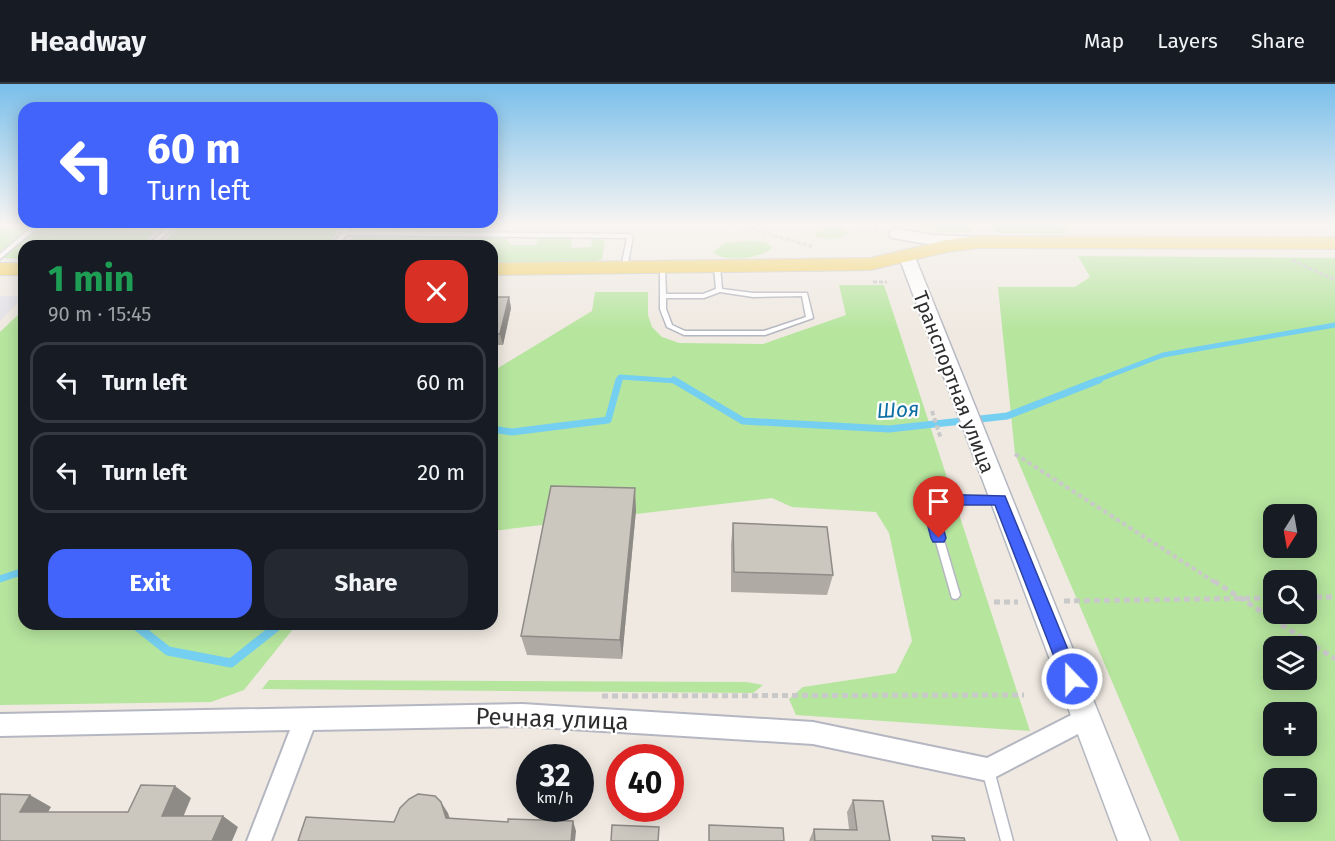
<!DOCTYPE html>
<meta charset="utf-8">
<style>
:root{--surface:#171b24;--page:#242831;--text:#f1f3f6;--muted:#9ea1a6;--line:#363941;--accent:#4264fb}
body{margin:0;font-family:"Fira Sans",sans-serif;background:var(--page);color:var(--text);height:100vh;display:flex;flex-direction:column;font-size:22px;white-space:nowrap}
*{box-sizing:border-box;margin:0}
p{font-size:20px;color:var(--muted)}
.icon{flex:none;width:33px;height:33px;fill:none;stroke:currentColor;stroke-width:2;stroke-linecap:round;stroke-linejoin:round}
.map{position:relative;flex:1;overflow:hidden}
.panel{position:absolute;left:18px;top:156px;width:480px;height:390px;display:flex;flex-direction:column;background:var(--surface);border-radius:18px;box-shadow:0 3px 15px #0003}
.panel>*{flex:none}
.hud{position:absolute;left:18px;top:18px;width:480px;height:126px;border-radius:18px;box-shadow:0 3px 15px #0003;background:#4264fb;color:#fff;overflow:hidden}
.needle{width:39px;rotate:191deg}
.fabs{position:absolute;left:1263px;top:420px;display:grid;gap:12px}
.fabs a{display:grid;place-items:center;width:54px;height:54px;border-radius:12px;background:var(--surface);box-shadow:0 3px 15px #0003;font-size:30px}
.speed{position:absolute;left:516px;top:660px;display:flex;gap:12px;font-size:30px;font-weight:700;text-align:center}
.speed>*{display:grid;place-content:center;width:78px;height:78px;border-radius:50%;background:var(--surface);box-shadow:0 3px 15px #0003;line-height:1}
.speed small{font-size:15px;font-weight:400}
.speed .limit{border:9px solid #d22;background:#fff;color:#111}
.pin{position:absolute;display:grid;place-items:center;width:51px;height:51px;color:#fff;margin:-62px -26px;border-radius:50% 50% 50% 0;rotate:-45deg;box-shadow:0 0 6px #0007}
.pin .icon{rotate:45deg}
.me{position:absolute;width:66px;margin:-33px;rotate:338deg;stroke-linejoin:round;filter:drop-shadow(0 0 4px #0008)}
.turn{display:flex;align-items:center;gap:21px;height:126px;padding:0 30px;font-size:27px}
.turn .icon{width:78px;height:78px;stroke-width:2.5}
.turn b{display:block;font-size:42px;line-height:51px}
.round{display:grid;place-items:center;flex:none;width:63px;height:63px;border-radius:18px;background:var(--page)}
.summary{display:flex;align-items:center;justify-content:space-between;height:102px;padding:0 30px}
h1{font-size:36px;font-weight:700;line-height:45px;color:#1e9e55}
.cta{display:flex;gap:12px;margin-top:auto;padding:12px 30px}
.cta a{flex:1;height:69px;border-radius:18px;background:var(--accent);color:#fff;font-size:24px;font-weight:700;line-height:69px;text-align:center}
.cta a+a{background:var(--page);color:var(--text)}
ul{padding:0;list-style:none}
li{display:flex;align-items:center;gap:18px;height:81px;margin:0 12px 9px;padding:0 18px;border:3px solid var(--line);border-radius:18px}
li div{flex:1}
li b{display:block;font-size:22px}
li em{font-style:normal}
header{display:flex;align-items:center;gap:36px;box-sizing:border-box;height:84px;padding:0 30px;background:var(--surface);border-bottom:2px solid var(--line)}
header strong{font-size:28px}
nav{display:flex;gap:33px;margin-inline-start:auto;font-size:21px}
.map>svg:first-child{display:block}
.industrial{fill:#e3e1e8}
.green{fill:#b6e59e;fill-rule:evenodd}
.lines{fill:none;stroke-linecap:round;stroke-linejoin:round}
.stream-far2{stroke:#75cff0;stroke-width:5}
.stream-far1{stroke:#75cff0;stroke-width:7}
.stream{stroke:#75cff0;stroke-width:9}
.service-casing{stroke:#b4b7c1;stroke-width:3}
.minor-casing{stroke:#b4b7c1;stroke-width:4}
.tertiary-casing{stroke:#b4b7c1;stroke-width:3}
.secondary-casing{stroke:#b4b7c1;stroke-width:3}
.primary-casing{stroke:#c9c9c9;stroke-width:2}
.path-far2{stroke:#c9c9c9;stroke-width:3;stroke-dasharray:4 2;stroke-linecap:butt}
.path-far1{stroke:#c9c9c9;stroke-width:4;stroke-dasharray:4.5 3;stroke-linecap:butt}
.path{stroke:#c9c9c9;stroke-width:5;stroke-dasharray:6 4;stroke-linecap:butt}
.service{fill:#fff;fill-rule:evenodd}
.minor{fill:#fff;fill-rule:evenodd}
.tertiary{fill:#fff;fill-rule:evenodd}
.secondary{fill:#fff;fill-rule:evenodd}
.primary{fill:#f2d163;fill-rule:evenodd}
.wall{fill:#afaba4}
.shaded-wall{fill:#8e8b86}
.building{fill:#cbc7bf;stroke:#8e8b86;stroke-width:1.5}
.route{fill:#4264fb;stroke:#2b41a3;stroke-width:1.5}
.labels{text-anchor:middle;stroke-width:4.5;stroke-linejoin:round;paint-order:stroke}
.street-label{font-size:20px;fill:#2e2e2e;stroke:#fff}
.water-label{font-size:21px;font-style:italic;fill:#0d6fa3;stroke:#fff}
.near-street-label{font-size:24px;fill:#2e2e2e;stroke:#fff}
</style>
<header>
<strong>Headway</strong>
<nav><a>Map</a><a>Layers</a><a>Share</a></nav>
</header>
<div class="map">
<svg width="1335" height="757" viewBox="0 0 1335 757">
<rect width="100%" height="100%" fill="#efe9e1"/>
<path class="industrial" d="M0,212H24L0,237Z"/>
<path class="green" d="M912,140H976L977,141L970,148L935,147Z
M993,140H1056L1068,145L1065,150L999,149L991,143Z
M831,141L844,144L848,149C839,157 828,155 817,153L814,149Z
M180,142L340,144L328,162H159Z
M0,144H23L26,148L0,167Z
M40,145L154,146L155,148L141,162H24V175L3,174L32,149Z
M356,153L506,154L511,161H536L538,155L544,153L572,154L571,164L591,163L592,155L599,154L605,158L602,175L593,178H492V162H342L347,156Z
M750,157L766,158L772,164C761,174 725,180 713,168L725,159Z
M1078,172L1335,174V757H1180L1015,370L998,203H1075L1090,193ZM1306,430V464H1274V430ZM1306,496V530H1274V496ZM1274,562H1306V596H1274ZM1274,628H1306V662H1274ZM1306,694V728H1274V694Z
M839,201H884L1030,647L796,631L789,615L803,603L896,589L912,557L889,449L876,428L792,423L772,414L492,447V283L498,284L592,227L595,208H648V231L652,243L662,253L679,259L763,260L846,231Z
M24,225V540H297L244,606L211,618L0,621V248Z
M269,596L746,598L763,601L753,609L262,605Z"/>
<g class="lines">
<path class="stream-far2" d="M619,297L620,293L677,297
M1095,297L1163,271L1335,241"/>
<path class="stream-far1" d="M674,296L743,337L889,345L1007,332L1099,296
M492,345L512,348L608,336L619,296
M0,495L24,487"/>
<path class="stream" d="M134,540L168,567L231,579L280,540"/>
<defs>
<path id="service" d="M35,140H42L0,175V170Z
M171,140H177L153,162H147Z
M347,140H353L348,147L630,150L633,152L627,184L624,186L621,184L627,154L346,151L338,162H332Z
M717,181L720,183L722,205L753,209H807L813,234L765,251H684L667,243L660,225V183H664L665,184L666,210H703L716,205L714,183ZM720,208L753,213L802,212L806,233L764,247H685L672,241L666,225V214H704Z
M999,412L1002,413L1003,415L1002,417L999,418L933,419L960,511L958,514L955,515L952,514L924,416L925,414L928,413Z
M988,680L992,682L994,686L1013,757H1001L982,686L984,682Z"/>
<path id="minor" d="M522,620L813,638L987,674L1087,623L1095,627L1098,634L1095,641L988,697L813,660L522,642L313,646L271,757H247L290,646L0,652V630Z"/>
<path id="tertiary" d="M907,168L915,173L1150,757H1118L899,173Z"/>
<path id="secondary" d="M898,145L933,151L978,153L984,154L987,158L984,162L978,163L933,161L892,154L889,150L892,146Z"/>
<path id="primary" d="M978,152L1335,153V165L978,164L947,168L870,186L492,191V179L870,174L947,156Z
M0,179H24V191H0Z"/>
</defs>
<use href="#service" class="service-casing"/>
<use href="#minor" class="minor-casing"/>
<use href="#tertiary" class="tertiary-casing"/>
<use href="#secondary" class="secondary-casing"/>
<use href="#primary" class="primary-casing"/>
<path class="path-far2" d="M731,140V143
M745,143L813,163
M856,146L880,145
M1292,176L1335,196
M873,198H887"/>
<path class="path-far1" d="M932,327L941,355
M1015,370L1216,499"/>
<path class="path" d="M1214,497L1335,575
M1306,513H1335
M1064,517L1274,514
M994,518H1018
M602,612L1024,611"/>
<use href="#service" class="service"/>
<use href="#minor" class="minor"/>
<use href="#tertiary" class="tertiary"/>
<use href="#secondary" class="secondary"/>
<use href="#primary" class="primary"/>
</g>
<path class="wall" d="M492,213H509L511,224L503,261H492Z
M636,426L622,575L527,571L521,552Z
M733,439L833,491L827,511L731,508V460Z
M853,716L890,757H809L814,745H849L847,728Z"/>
<path class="shaded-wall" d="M509,213L511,224L503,261L500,250Z
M635,404L636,426L622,575L620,556Z
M175,702L191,714L179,743L162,732Z
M30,711L51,723L41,740L20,728Z
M441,718L448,729L453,744L446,734Z
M223,732L238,743L232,757H212Z
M573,737L576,747L575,757H571Z"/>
<path class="building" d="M492,213H509L500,250H492Z
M551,402L635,404L620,556L521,552Z
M733,439L827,443L833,491L734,488Z
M141,701L175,702L162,732H223L212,757H0V710L30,711L20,728H128Z
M418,710L435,712L441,718L446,734L508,738V735L573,737L571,757H298L306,733L394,738L400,724L409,715Z
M853,716L883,717L890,757H815L814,745L857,746Z
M612,741L659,743L658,757H611Z
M709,741L783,744L784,757H709Z
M932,752L964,754L965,757H933Z"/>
<linearGradient id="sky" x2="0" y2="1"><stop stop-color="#7abfeb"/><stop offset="0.57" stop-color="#f8f5f2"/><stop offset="1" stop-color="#f8f5f2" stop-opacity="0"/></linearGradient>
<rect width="1335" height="246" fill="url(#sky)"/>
<path class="route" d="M928,410L1005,412L1080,595L1078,601L1072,603L1065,601L995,421H937L946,454L944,458H933L931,454L921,416L923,412Z"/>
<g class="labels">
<g class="street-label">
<text transform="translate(954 298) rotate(69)" y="7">Транспортная улица</text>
</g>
<g class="water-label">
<text transform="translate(898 326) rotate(-3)" y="7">Шоя</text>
</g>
<g class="near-street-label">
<text transform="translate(552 635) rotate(2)" y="8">Речная улица</text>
</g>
</g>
</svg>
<div class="fabs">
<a><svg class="needle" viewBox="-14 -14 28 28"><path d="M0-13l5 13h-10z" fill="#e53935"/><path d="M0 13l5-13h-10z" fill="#9ea1a6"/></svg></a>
<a><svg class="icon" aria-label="search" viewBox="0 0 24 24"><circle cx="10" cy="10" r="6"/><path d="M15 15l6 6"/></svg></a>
<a><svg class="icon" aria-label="layers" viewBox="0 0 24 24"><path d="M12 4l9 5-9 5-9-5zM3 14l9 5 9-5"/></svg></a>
<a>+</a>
<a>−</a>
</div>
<div class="speed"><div>32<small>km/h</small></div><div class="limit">40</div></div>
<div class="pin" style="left:939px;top:454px;background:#d93025"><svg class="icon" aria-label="arrive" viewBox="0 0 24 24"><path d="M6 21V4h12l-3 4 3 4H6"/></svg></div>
<svg class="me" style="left:1072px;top:595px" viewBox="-20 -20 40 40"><circle r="17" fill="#4264fb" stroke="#fff" stroke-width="3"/><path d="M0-11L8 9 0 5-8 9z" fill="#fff"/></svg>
<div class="hud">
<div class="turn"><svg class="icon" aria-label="left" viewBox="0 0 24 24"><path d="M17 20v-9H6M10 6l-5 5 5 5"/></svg><div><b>60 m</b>Turn left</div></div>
</div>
<section class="panel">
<div class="summary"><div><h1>1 min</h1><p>90 m · 15:45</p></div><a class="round" style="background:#d93025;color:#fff"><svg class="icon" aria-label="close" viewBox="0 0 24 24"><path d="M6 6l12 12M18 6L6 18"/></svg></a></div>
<ul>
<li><svg class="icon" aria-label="left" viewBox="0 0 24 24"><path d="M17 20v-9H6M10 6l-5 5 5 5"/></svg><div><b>Turn left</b></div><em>60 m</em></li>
<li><svg class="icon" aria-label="left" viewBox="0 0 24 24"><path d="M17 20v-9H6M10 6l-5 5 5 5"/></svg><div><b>Turn left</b></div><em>20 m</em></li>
</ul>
<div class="cta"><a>Exit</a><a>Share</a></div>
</section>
</div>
